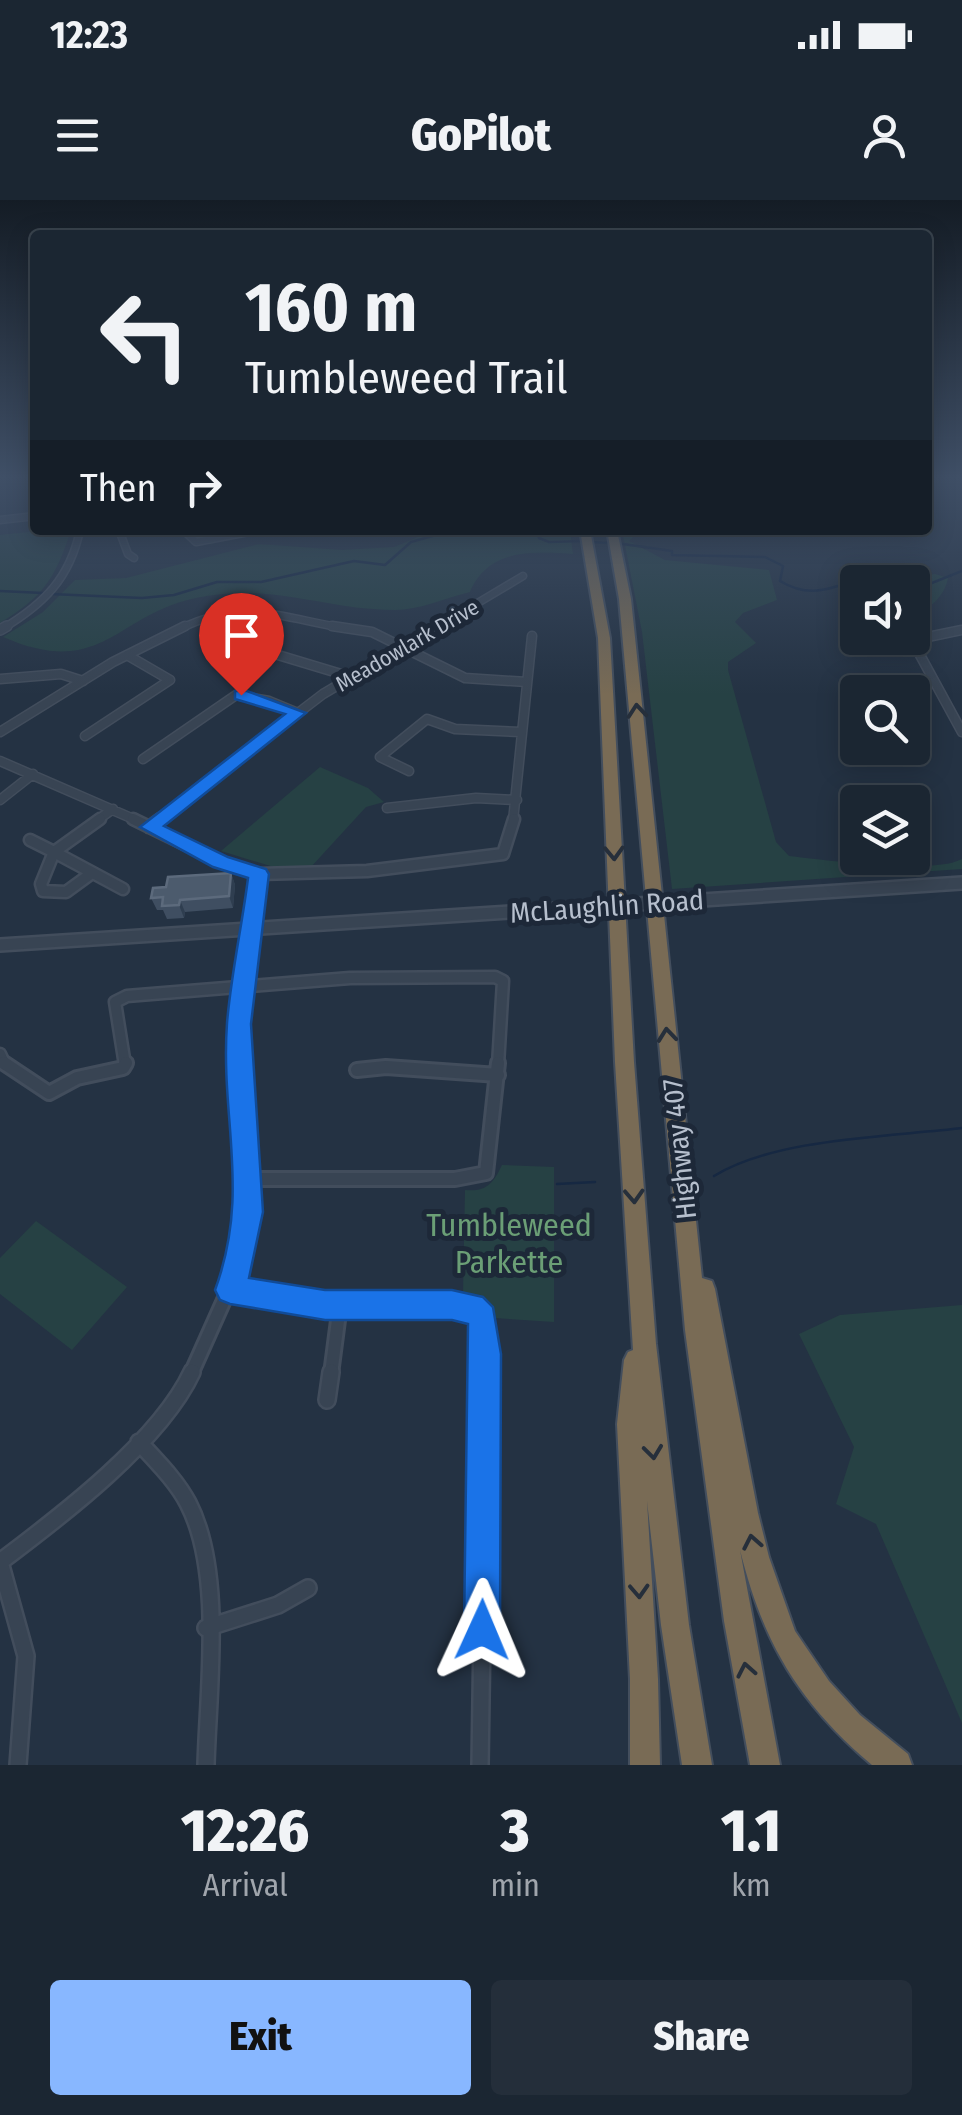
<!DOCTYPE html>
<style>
:root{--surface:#1b2632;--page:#242e3a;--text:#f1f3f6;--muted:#a0a5ac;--line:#39434d;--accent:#88b7ff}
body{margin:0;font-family:"Fira Sans Condensed",sans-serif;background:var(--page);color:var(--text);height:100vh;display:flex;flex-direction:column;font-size:38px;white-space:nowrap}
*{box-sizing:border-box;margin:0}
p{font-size:32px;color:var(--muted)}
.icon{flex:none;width:55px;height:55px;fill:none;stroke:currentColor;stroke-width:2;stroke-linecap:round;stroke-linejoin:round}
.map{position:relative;height:1565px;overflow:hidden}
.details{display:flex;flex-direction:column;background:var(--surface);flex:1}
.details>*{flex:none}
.guide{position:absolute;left:30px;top:30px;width:902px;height:305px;border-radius:10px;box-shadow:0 5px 25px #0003,0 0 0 2px var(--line);background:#1b2632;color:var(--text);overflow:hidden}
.fabs{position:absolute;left:840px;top:365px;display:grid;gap:20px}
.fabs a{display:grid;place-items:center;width:90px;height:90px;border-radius:10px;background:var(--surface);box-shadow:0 5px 25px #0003,0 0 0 2px var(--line);font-size:50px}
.pin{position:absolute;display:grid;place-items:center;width:85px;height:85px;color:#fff;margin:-102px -42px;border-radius:50% 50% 50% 0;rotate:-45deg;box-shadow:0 0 10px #0007}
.pin .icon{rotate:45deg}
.me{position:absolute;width:110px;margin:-55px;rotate:1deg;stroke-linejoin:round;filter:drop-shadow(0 0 8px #0008)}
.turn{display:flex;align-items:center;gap:35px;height:210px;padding:0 50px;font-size:45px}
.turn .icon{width:130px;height:130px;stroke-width:2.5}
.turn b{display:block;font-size:70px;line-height:85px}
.then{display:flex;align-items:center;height:95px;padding:0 50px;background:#0003;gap:20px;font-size:38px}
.eta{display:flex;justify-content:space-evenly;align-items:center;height:170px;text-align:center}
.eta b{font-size:60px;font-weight:800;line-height:70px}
.action{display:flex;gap:20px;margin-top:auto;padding:20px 50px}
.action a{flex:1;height:115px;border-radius:10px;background:var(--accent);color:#111;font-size:40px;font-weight:800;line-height:115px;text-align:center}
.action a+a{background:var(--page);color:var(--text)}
.status{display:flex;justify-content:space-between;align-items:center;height:70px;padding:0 50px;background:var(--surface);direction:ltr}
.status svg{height:28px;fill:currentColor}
header{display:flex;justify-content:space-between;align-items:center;height:130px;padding:0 50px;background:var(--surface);font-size:45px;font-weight:800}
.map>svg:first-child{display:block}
.green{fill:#264144}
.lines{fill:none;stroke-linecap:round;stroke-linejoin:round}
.stream{stroke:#162842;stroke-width:2.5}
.minor-far4-casing{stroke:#424d5c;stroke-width:9}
.minor-far3-casing{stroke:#424d5c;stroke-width:11}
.minor-far2-casing{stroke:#424d5c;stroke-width:15}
.minor-far1-casing{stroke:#424d5c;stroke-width:18}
.minor-casing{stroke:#424d5c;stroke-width:20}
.tertiary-far2-casing{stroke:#424d5c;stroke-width:9}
.tertiary-far1-casing{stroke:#424d5c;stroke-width:12}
.tertiary-casing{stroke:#424d5c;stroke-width:16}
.motorway-casing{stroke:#434e5d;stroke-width:4}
.minor-far4{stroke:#384453;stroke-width:6}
.minor-far3{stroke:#384453;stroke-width:8}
.minor-far2{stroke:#384453;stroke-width:10}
.minor-far1{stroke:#384453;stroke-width:12}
.minor{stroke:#384453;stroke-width:15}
.tertiary-far2{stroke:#384453;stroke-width:6}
.tertiary-far1{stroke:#384453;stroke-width:9}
.tertiary{stroke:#384453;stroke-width:11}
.motorway{fill:#796b55;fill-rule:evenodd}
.tertiary-bridge-casing{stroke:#424d5c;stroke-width:16;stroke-linecap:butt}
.tertiary-bridge{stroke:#384453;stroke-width:11}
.wall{fill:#3f4e61}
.shaded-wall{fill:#2f3e50}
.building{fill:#4c5b6d;stroke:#5c6a7c;stroke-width:2.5}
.oneway{stroke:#262f3b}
.route{fill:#1a73e8;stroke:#114b97;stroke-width:2.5}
.labels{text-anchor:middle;stroke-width:10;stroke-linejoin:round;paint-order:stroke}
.far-street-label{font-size:22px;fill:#b6bfcd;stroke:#1d2838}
.street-label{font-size:28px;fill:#b6bfcd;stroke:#1d2838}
.near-park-label{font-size:32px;fill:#6b9f76;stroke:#1d2838}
</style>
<div class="status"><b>12:23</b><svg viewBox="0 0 49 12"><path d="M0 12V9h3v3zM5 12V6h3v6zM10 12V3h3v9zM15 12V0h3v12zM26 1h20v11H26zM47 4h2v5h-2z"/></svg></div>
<header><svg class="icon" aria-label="menu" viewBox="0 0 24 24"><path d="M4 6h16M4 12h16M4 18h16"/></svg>GoPilot<svg class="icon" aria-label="person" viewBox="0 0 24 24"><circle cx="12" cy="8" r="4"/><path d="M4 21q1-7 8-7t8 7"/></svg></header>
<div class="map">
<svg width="962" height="1565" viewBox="0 0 962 1565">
<rect width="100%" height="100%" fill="#243243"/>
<path class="green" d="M47,330H71C55,379 44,396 0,423V335Z
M435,330H570L573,354C531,351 488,349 470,392C446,398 419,410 395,410C324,410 272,382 196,398C115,415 102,480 3,437L43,412L75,380L126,378L259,344L342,350L394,347Z
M622,330H640L629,341L665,360L769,370L777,400L743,413L735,422L756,443L728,462V470L776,642L789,656C826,660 932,675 962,659V669L672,689L642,432Z
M935,374L948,378C945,396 929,410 913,416L912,382L884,380Z
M320,567L368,588L384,602L366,607L311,667L277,668L221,651Z
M502,965L554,967V1122L495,1118L482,1103L463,1095L465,990C486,992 493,984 502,965Z
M36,1021L127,1087L72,1150L0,1094V1058Z
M962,1105V1523L876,1324L836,1304L854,1247L799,1134L840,1115Z"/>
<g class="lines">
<path class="stream" d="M538,330L539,338L549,342L583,341
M591,342L608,343
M616,343L672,351V355L765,357L783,366L780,381C823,407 847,372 875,382
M0,391L43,393
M912,391L962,371
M51,394L142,398L174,395L217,382H261L354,361L385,365L411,342L454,330
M714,976C776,938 888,937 962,928
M557,984L595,982"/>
<defs>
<path id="minor-far4" d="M0,320L35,316
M119,330L128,354L134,358
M183,330L196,342L260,330
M80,332L106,330
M180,429C243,397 285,419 349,429
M434,429L523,376"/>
<path id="minor-far3" d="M332,426L372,432L465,478L527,482
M962,430L918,439L914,444L962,532
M223,454L268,452L351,477
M0,479L61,474L83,481
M0,532L113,462L185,426
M85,536L170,480L127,455
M143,559L236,495L269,501L298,513
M0,561L138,621
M409,571L380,557L427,519L455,529L521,532
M0,600L33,574
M387,608L476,598L517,600
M96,621L113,609
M157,621L323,494L438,426
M513,621L532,436"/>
<path id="minor-far2" d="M100,619L54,652L123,689
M133,619L221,662L259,674L367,671L503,654L514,619
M149,627L160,619
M30,640L54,652L41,684L43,691L66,692L92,673
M0,854L5,865
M125,865L115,802L127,796L350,778L495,777L503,781L498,865
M242,865L239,825L259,674"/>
<path id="minor-far1" d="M4,863L49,893L77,878L123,868L126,863
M357,870L386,867L498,875
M249,979H455L486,973L498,863
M230,1090L325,1105L464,1107L481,1119L486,1174
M191,1174L237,1071L248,1026L241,863
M331,1174L340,1105"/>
<path id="minor" d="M327,1200L331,1172
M139,1242C156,1261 176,1280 188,1303C224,1372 208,1488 206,1565
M0,1362C60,1317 160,1241 192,1172
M0,1362L26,1456L18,1565
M206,1428L278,1405L308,1388
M480,1565L486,1172"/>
<path id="tertiary-far2" d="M2,429C44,404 70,378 80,330"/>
<path id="tertiary-far1" d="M0,430L7,426"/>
<path id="tertiary" d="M687,701L962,683
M0,745L588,707"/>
<path id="motorway" d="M580,330H590L610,438L634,862L656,1144L689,1425L712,1565H682L661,1425L647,1301L658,1479L660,1565H630V1479L617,1224L624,1160L628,1152L633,1150L615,862L598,438Z
M607,330H617L631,399L702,1078L712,1081L715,1089L758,1313L769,1357L795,1431L829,1481L860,1515L908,1554L912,1565H872C799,1503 763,1443 740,1350L780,1565H750L724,1421L685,1130L619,399Z"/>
</defs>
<use href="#minor-far4" class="minor-far4-casing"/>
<use href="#minor-far3" class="minor-far3-casing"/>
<use href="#minor-far2" class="minor-far2-casing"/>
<use href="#minor-far1" class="minor-far1-casing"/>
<use href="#minor" class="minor-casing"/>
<use href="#tertiary-far2" class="tertiary-far2-casing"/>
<use href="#tertiary-far1" class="tertiary-far1-casing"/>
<use href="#tertiary" class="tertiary-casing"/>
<use href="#motorway" class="motorway-casing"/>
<use href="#minor-far4" class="minor-far4"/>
<use href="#minor-far3" class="minor-far3"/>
<use href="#minor-far2" class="minor-far2"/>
<use href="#minor-far1" class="minor-far1"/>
<use href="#minor" class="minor"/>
<use href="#tertiary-far2" class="tertiary-far2"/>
<use href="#tertiary-far1" class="tertiary-far1"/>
<use href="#tertiary" class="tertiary"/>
<use href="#motorway" class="motorway"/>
<defs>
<path id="tertiary-bridge" d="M588,707L687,701"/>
</defs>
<use href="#tertiary-bridge" class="tertiary-bridge-casing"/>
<use href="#tertiary-bridge" class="tertiary-bridge"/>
</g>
<path class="wall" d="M231,673L235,685L233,708L185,712L184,718L167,719L163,710H157L151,698L166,687Z"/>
<path class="shaded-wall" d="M231,673L235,685L233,708L229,696Z
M180,700L185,712L184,718L179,705Z"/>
<path class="building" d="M231,673L229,696L180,700L179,705L162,706L163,697L151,698L153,688L166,687L168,677Z"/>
<defs><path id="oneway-chevron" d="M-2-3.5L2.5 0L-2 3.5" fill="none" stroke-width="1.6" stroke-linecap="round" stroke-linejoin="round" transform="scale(2.5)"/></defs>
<g class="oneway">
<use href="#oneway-chevron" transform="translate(637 511) rotate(-95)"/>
<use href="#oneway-chevron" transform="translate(614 653) rotate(88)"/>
<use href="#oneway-chevron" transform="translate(667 835) rotate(-96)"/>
<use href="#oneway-chevron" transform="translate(634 996) rotate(87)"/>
<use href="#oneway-chevron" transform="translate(653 1252) rotate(83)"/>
<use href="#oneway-chevron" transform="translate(752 1342) rotate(-101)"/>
<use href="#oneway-chevron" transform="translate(639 1391) rotate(87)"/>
<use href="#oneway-chevron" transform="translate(746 1470) rotate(-101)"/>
</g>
<linearGradient id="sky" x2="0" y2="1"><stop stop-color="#141c25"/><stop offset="0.56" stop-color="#3f4f66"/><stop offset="1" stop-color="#3f4f66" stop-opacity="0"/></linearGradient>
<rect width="962" height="495" fill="url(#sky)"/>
<path class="route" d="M235,491H247L306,513L164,626L228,657L266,669L269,674L251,824L263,1012L249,1078L325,1090H452L483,1097L493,1107L501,1154L500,1430L495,1443L482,1449L469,1443L464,1430L468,1124L452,1120H325L230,1104L220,1100L215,1090C251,992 220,919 227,823C231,774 242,726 248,678L213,667L140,627L285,514L235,499Z"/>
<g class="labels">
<g class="far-street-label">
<text transform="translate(407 445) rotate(-30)" y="8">Meadowlark Drive</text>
</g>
<g class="street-label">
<text transform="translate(607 706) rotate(-4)" y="10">McLaughlin Road</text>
<text transform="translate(679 949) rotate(-96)" y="10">Highway 407</text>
</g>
<g class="near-park-label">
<text x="509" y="1036">Tumbleweed<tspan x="509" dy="37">Parkette</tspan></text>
</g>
</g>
</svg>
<div class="fabs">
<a><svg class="icon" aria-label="sound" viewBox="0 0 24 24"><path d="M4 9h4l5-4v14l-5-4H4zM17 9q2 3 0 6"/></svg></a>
<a><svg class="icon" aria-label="search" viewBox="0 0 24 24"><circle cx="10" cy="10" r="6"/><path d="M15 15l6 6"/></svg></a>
<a><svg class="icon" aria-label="layers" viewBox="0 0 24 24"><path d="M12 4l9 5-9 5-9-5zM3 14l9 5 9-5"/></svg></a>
</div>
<div class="pin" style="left:241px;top:495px;background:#d93025"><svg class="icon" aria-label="arrive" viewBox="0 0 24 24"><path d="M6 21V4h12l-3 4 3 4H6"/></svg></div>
<svg class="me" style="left:482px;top:1430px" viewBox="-20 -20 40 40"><path d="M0-17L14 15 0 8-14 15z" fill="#1a73e8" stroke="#fff" stroke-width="4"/></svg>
<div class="guide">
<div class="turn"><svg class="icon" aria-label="left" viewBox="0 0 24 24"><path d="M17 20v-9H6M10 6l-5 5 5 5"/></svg><div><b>160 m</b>Tumbleweed Trail</div></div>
<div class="then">Then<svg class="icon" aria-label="right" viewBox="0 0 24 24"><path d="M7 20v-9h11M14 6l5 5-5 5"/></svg></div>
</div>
</div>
<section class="details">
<div class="eta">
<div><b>12:26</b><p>Arrival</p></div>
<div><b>3</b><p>min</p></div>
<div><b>1.1</b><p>km</p></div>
</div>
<div class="action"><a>Exit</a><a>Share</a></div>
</section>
